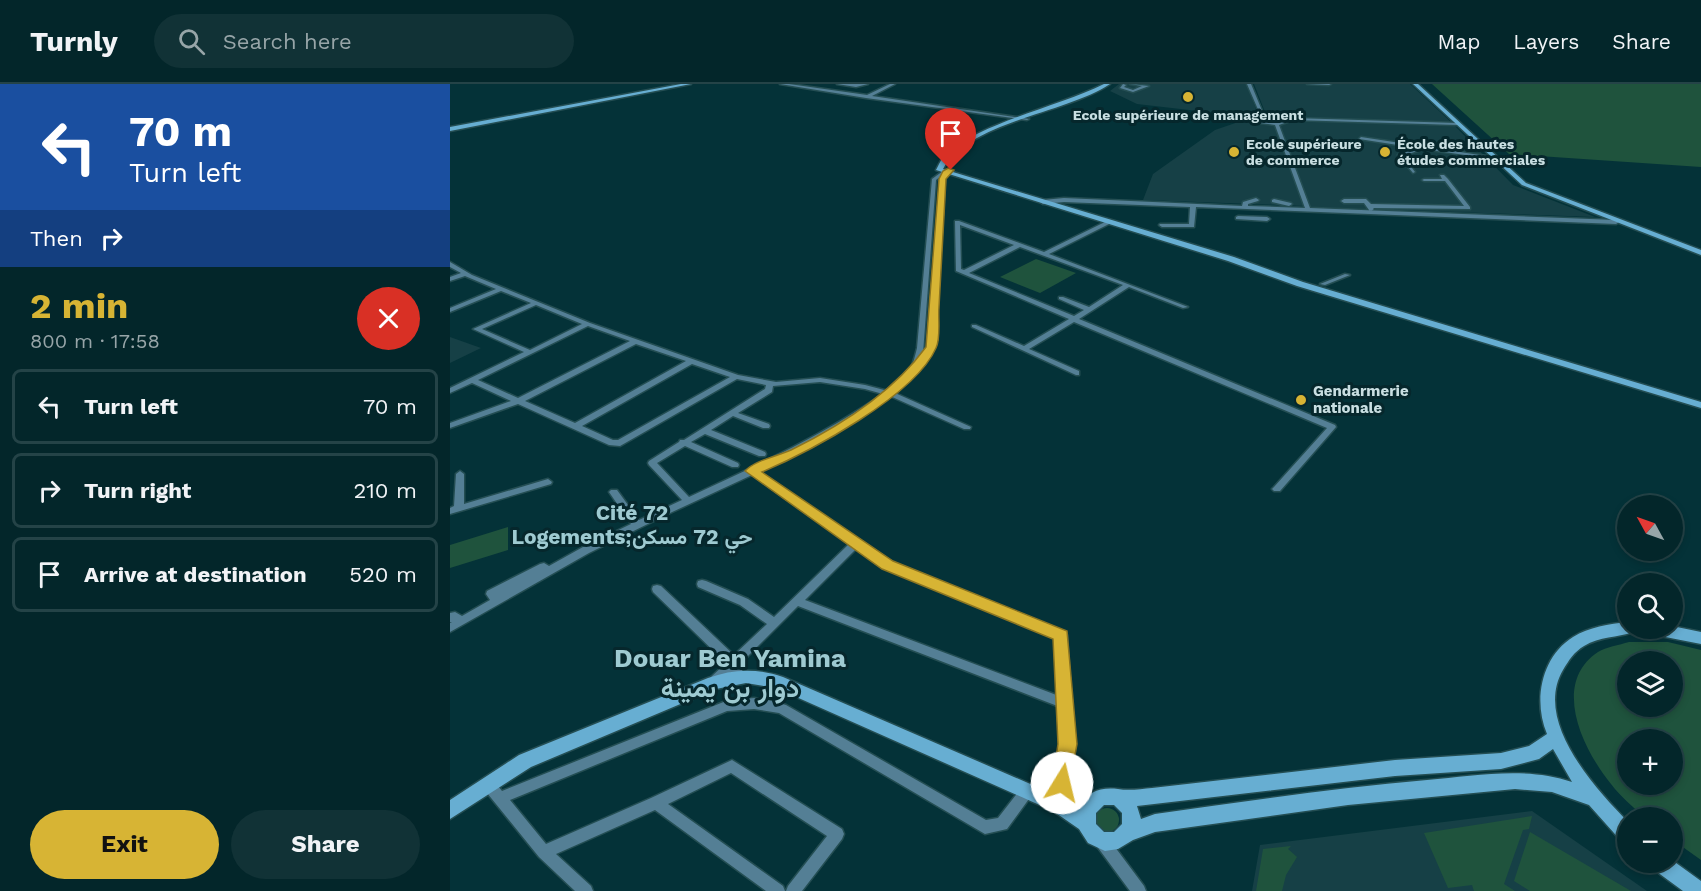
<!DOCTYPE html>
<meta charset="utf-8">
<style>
:root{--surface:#03262a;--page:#113236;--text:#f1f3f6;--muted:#97a5a8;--line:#244347;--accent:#d7b434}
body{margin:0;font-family:"Work Sans",Vazirmatn,sans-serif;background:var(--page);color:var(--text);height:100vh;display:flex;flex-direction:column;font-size:22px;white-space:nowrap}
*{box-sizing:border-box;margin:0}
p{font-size:20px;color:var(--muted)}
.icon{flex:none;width:33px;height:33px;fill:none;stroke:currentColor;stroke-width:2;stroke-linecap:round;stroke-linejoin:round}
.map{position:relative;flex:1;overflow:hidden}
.panel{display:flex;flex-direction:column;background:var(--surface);width:450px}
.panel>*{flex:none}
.banner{background:#1a4fa0;color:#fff;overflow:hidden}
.needle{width:39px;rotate:310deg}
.buttons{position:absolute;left:1167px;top:411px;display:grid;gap:12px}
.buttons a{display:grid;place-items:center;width:66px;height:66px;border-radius:50%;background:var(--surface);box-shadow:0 3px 9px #0003,0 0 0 2px var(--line);font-size:30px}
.pin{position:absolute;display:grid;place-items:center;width:51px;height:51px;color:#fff;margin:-62px -26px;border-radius:50% 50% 50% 0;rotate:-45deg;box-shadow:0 0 6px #0007}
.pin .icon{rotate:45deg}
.me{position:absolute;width:66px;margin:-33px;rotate:9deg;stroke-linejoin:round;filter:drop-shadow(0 0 4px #0008)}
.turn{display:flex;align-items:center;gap:21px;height:126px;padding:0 30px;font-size:27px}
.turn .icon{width:78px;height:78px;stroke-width:2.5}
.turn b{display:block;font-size:42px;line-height:51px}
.then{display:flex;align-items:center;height:57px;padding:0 30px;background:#0003;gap:12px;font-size:22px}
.round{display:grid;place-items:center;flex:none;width:63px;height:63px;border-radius:32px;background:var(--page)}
.summary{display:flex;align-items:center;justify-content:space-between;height:102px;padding:0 30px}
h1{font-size:36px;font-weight:700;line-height:45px;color:var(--accent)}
.cta{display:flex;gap:12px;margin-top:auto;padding:12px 30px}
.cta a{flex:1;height:69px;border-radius:36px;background:var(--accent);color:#111;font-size:24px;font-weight:700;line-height:69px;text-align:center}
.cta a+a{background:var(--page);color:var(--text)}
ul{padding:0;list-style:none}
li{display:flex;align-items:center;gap:18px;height:75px;margin:0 12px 9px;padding:0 18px;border:3px solid var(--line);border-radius:9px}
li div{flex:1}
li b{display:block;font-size:22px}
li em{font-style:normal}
header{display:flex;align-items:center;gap:36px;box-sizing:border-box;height:84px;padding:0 30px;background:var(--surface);border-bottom:2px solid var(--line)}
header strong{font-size:28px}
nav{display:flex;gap:33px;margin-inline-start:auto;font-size:21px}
.search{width:420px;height:54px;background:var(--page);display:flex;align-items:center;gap:15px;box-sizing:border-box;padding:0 21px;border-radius:33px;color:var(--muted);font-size:22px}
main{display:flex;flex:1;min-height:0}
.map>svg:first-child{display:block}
.built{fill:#164046}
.green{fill:#1f533d;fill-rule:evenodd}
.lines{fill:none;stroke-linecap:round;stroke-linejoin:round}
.minor-casing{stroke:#244e53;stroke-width:3}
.secondary-casing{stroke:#244e53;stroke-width:3}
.minor{fill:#547f95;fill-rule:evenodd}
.secondary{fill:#67aed2;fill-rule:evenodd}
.route{fill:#d7b434;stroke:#8c7522;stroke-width:1.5}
.poi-dot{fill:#d7b434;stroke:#06272c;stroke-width:2}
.labels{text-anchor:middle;stroke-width:6;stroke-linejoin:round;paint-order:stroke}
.far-poi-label{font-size:14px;font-weight:bold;fill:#c9dfe2;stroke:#06272c;text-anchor:start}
.poi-label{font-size:15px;font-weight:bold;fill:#c9dfe2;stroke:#06272c;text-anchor:start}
.district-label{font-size:21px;font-weight:bold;fill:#9ecad1;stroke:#06272c}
.near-district-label{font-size:26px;font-weight:bold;fill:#9ecad1;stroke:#06272c}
</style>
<header>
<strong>Turnly</strong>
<div class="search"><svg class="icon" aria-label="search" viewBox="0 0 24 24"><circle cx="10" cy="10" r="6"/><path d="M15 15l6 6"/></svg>Search here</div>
<nav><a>Map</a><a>Layers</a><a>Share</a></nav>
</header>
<main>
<section class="panel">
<div class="banner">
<div class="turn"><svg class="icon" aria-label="left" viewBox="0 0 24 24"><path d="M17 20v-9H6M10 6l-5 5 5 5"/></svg><div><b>70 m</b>Turn left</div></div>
<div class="then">Then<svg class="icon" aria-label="right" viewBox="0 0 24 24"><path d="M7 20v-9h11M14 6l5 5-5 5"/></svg></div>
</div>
<div class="summary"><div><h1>2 min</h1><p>800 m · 17:58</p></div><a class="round" style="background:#d93025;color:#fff"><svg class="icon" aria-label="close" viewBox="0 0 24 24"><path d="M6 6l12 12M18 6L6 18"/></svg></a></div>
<ul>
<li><svg class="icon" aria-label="left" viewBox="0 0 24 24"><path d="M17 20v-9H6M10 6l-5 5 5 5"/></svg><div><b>Turn left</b></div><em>70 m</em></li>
<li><svg class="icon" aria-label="right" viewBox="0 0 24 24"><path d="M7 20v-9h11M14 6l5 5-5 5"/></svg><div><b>Turn right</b></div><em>210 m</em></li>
<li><svg class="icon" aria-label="arrive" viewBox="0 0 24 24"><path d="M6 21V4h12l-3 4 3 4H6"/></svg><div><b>Arrive at destination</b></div><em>520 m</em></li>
</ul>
<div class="cta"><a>Exit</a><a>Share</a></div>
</section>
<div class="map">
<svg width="1251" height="807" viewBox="0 0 1251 807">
<rect width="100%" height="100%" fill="#043238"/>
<path class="built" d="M669,0H797L807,28L800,33L687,20L660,7Z
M804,0H960L1002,39L844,34L834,29L815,28Z
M800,34L808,38L824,40L855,122L693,116L703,90L765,46Z
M845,36L1004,41L1063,101L1145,133L859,123L829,40Z
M0,253L31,264L0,279Z
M1082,727L1197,807H802L810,761Z"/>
<path class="green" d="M982,0H1251V83L1059,70Z
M586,175L626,189L590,209L550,193Z
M58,443V466L0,484V461Z
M1179,558H1218L1251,566V776L1223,756L1222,734L1194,733C1183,723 1170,712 1161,700C1134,667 1100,600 1148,568C1156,563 1169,561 1179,558ZM1178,578H1222V622H1178ZM1178,656H1222V700H1178Z
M645 736a12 12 0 1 1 24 0a12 12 0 1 1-24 0Z
M1082,732L1079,745L1073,746L1054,800L1065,807H1024L1022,801L998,804L974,749Z
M1080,748L1181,807H1080L1064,797Z
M841,762L838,765L847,773L836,791L832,807H806L813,765Z"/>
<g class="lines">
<defs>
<path id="minor" d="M330,0H339L417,11L440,0H445L422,12L579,35L577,36L416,14Z
M387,0H418L406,3Z
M673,0L676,1L674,3L683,6L692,2L680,0L699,2L683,8L670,4Z
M797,0H801L813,29C824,26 834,27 843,34L1007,39L1009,40L1007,41L843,36L829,41L860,124L1166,136L1169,138L1166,140L746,123L744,143H712L709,141L710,140H739L740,123L614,118L593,120L590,118L593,116L614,114L792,122L793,118L806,114L809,116L808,117L798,120V122L855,124L825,41L810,39L801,33L810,30ZM820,29L834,31L839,35C828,40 817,39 806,33Z
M857,0H881L879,1Z
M911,53L1043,73L1045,74L1043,75L973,65L953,72L965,88L963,89L948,71L967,64L909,55Z
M493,87L497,88L495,95L485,263L463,293L445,309L521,343L520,345H514L440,312C398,341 355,366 309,388L442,478L615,548L617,551L624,660L616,721L614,726L609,728L604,726L602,721L612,660L610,623L348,522L290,580L294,591L292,595L288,596L284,595L281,588C276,594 270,604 261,601L259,597L261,593L276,579L203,508L202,505L203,502L207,501L211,502L284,571L317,540L290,521L248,503L247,500L248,497L252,496L256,497L298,515L324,533L400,459L302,391L220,429L139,469L0,548V539L2,538H0V529L5,528L12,532L40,516L36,510L37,507L90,480L94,479L99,482L133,463L181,440L159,408L161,406H167L189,436L232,416L199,381L198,379L199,377L229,358L230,356H234L310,308L315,305L316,301L287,295L170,362L159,361L68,320L0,344V339L61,317L22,299L0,309V304L74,268L23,245L81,219L51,207L0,228V224L46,205L15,192L0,197V193L11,189L0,183V178L22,191L140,239L288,291L326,298L370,294L415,301L438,307C459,291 461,289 467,264L482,95ZM491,92L477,263L473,269L486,96ZM86,221L132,240L80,266L32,245ZM138,242L180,257L68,314L28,296ZM186,260L236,277L125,339L75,317ZM242,280L280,293L168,356H163L132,342ZM370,298L415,305L433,310C370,353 308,381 239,413L207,379L235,362L282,383H288L289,381L288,379L241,358L255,350L309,372H315L316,370L315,368L261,346L283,332L313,344H319L320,342L319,340L288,329L322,308L323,302ZM407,464L434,484L606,554L609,612L355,516Z
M990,91H994L998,95L1020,123V125L923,124L924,125L921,127L919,126L914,119H894L891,117L894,115H916L921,120L1014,122L995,97H974L972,96L974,95H992Z
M824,115L841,119L842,120L839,122L822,118V116Z
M788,132L817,133L820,135L817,137L786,135V133Z
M505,137H509L594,168L657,137H661V139L599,170L738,223L733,224L679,203L629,235L885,341L886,343L830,407H824L822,405L824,403L877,344L624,238L579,265L629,287V291H626L522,243V241H526L574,262L619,235L506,187ZM510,141L564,161L514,186L511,185ZM570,163L673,201L639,223L613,213H609V215L634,226L624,232L519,189Z
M895,190L900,191L875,201L870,200Z
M10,387L14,390V420L98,395L102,398L101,400L0,430V424L4,422L6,390Z
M304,614L318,616L336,621L536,736L548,734L572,703L577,702L582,703L584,708L557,745L535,750L329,629L304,625L277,627L60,716L96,760L201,714L282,676L392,745L394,750L392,755L352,807H336L338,802L377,752L281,689L218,720L333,802L335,807H316L205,726L106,770L141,802L143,807H125L89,773L33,704L31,700L33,696L38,694L43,696L52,707L276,617Z
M651,749L656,751L694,802L696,807H680L646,761L644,756L646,751Z"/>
<path id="secondary" d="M231,0H241L0,47V43Z
M654,0H660C617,29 518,38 493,85L784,173L853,198L1251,318V324L847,202L778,177L486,86C489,81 491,74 496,70C534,37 608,23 654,0Z
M963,0H968L1076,99L1251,166V171L1072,101Z
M1178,538V544H1185L1183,548C1167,554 1150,552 1134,562C1124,568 1119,576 1113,586C1083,637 1145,704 1178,738V761L1172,758L1139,721L1102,708L1065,705L898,721L705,748L683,756L668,765L655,767L638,759L629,745L603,727L326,604L296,599L266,605L81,683L0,735V716L69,671L258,594C283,585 307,584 333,593L615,715L630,724C637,707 651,703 668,705C679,707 691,705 702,704L945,676L1051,669L1079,662L1097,650C1083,617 1091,573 1123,553C1139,543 1159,540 1178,538ZM1103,665L1122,698C1075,682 1025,692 977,696C886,704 796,717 705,730L691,735L687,722L945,692L1051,685L1089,675ZM654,721H664L672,729V740L664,748H654L646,740V729Z
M1222,542L1251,548V560L1200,550L1195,548L1193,544H1222Z
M1222,776L1251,797V807H1233L1203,785L1201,778H1222Z"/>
</defs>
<use href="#minor" class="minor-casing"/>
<use href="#secondary" class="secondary-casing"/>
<use href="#minor" class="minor"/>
<use href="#secondary" class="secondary"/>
</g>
<path class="route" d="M498,84L504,86L496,95C494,138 491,180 489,223C488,235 491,254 486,264C465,312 359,368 312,388L443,477L617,547L627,660L619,705L612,708L605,705L602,699L608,660L603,555L432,485L295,387C305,376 328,372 341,366C390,342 443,308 476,263L489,95L493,87Z"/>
<g class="poi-dot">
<circle cx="738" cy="13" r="6"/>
<circle cx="784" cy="68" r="6"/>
<circle cx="935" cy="68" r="6"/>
<circle cx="851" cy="316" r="6"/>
</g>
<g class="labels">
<g class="far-poi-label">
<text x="738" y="36" text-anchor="middle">Ecole supérieure de management</text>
<text x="796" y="65">Ecole supérieure<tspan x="796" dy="16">de commerce</tspan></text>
<text x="947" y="65">École des hautes<tspan x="947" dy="16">études commerciales</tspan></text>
</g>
<g class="poi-label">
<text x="863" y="312">Gendarmerie<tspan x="863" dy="17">nationale</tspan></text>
</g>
<g class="district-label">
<text x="182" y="436">Cité 72<tspan x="182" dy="24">Logements;حي 72 مسكن</tspan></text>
</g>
<g class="near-district-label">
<text x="280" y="583">Douar Ben Yamina<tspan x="280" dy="30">دوار بن يمينة</tspan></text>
</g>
</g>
</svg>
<div class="buttons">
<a><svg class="needle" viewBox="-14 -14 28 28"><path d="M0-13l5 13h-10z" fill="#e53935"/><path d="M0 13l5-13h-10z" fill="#97a5a8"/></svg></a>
<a><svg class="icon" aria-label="search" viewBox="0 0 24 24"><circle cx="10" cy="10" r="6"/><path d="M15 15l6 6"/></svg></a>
<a><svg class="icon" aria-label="layers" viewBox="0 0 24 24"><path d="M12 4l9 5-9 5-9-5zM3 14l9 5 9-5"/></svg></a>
<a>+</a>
<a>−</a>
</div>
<div class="pin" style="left:501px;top:86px;background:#d93025"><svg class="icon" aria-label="arrive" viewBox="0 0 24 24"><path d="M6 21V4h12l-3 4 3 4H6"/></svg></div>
<svg class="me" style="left:612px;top:699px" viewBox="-20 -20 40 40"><circle r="19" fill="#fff"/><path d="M0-13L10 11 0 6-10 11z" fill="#d7b434"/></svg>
</div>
</main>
